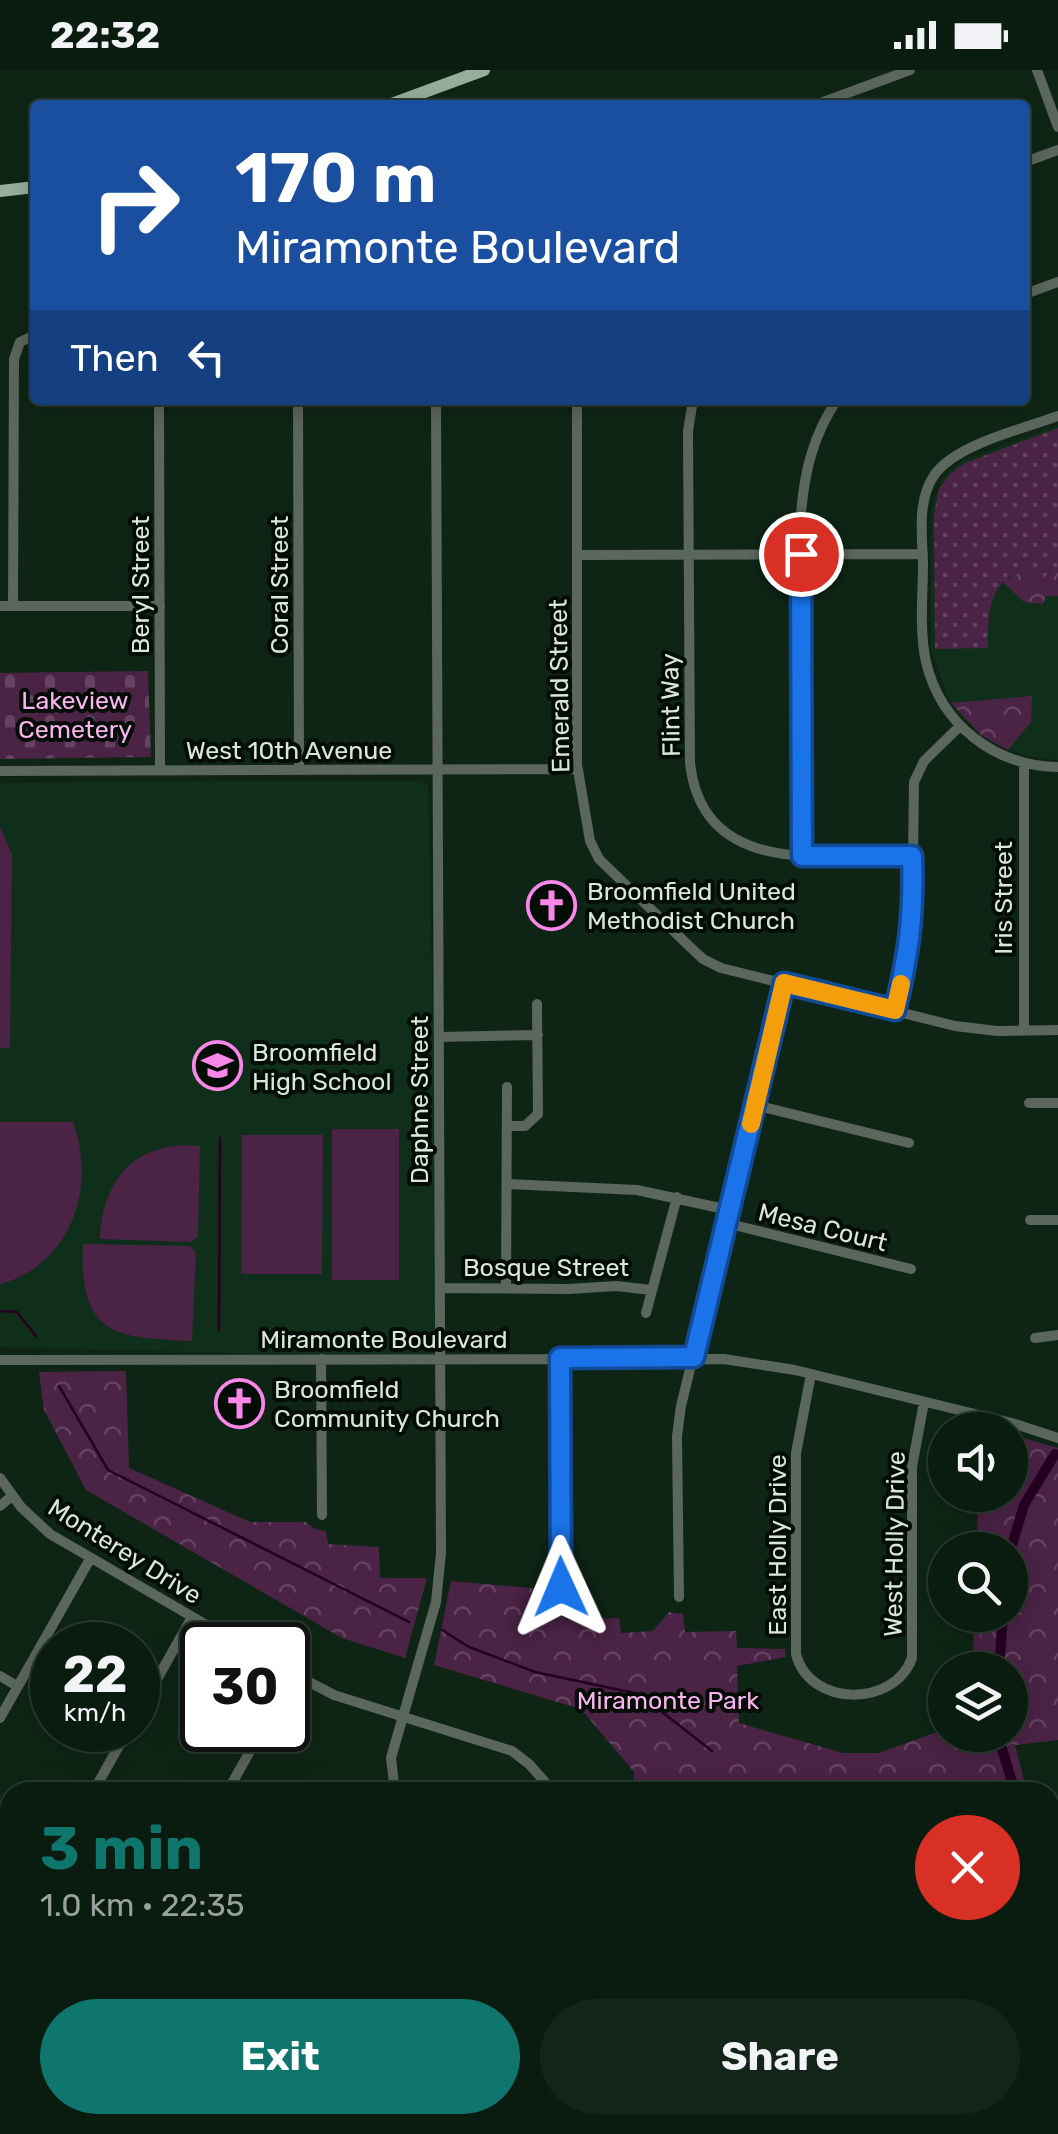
<!DOCTYPE html>
<meta charset="utf-8">
<style>
:root{--surface:#0a1c10;--page:#132519;--text:#f1f3f6;--muted:#99a19f;--line:#2a3a30;--accent:#0f766e}
body{margin:0;font-family:Rubik,sans-serif;background:var(--page);color:var(--text);height:100vh;display:flex;flex-direction:column;font-size:38px;white-space:nowrap}
*{box-sizing:border-box;margin:0}
p{font-size:32px;color:var(--muted)}
.icon{flex:none;width:55px;height:55px;fill:none;stroke:currentColor;stroke-width:2;stroke-linecap:round;stroke-linejoin:round}
.map{position:relative;flex:1;overflow:hidden}
.sheet{position:absolute;left:0px;top:1712px;width:1060px;height:352px;display:flex;flex-direction:column;background:var(--surface);border-radius:30px 30px 0 0;box-shadow:0 5px 25px #0003,0 0 0 2px var(--line)}
.sheet>*{flex:none}
.guide{position:absolute;left:30px;top:30px;width:1000px;height:305px;border-radius:10px;box-shadow:0 5px 25px #0003,0 0 0 2px var(--line);background:#1a4fa0;color:#fff;overflow:hidden}
.fabs{position:absolute;left:928px;top:1342px;display:grid;gap:20px}
.fabs a{display:grid;place-items:center;width:100px;height:100px;border-radius:50%;background:var(--surface);box-shadow:0 5px 25px #0003,0 0 0 2px var(--line);font-size:50px}
.speed{position:absolute;left:30px;top:1552px;display:flex;gap:20px;font-size:50px;font-weight:700;text-align:center}
.speed>*{display:grid;place-content:center;width:130px;height:130px;border-radius:50%;background:var(--surface);box-shadow:0 5px 25px #0003,0 0 0 2px var(--line);line-height:1}
.speed small{font-size:25px;font-weight:400}
.speed .limit{border:5px solid #111;border-radius:15px;background:#fff;color:#111}
.pin{position:absolute;display:grid;place-items:center;width:85px;height:85px;color:#fff;margin:-42px;border:5px solid #fff;border-radius:50%;box-shadow:0 2px 10px #0007}
.me{position:absolute;width:110px;margin:-55px;rotate:359deg;stroke-linejoin:round;filter:drop-shadow(0 0 8px #0008)}
.turn{display:flex;align-items:center;gap:35px;height:210px;padding:0 40px;font-size:45px}
.turn .icon{width:130px;height:130px;stroke-width:2.5}
.turn b{display:block;font-size:70px;line-height:85px}
.then{display:flex;align-items:center;height:95px;padding:0 40px;background:#0003;gap:20px;font-size:38px}
.round{display:grid;place-items:center;flex:none;width:105px;height:105px;border-radius:52px;background:var(--page)}
.headline{display:flex;align-items:center;justify-content:space-between;height:170px;padding:0 40px}
h1{font-size:60px;font-weight:700;line-height:75px;color:var(--accent)}
.primary-button{display:flex;gap:20px;margin-top:auto;padding:20px 40px}
.primary-button a{flex:1;height:115px;border-radius:60px;background:var(--accent);color:#fff;font-size:40px;font-weight:700;line-height:115px;text-align:center}
.primary-button a+a{background:var(--page);color:var(--text)}
.status{display:flex;justify-content:space-between;align-items:center;height:70px;padding:0 50px;background:var(--surface);direction:ltr}
.status svg{height:28px;fill:currentColor}
.map>svg:first-child{display:block}
.built{fill:#102f1a}
.grass{fill:url(#grass-dots)}
.cemetery{fill:url(#cemetery-stones)}
.park{fill:url(#park-crowns)}
.garden{fill:#4a2345}
.lines{fill:none;stroke-linecap:round;stroke-linejoin:round}
.stream{stroke:#250021;stroke-width:2.5}
.canal{stroke:#250021;stroke-width:10}
.minor{stroke:#5b665d;stroke-width:10}
.major{stroke:#96ae9b;stroke-width:12}
.route-casing{stroke:#114b97;stroke-width:25}
.route{stroke:#1a73e8;stroke-width:18}
.slow{stroke:#f59e0b;stroke-width:18}
.labels{text-anchor:middle;stroke-width:8;stroke-linejoin:round;paint-order:stroke}
.street-label{font-size:25px;fill:#d8e6db;stroke:#040c06}
.park-label{font-size:25px;fill:#fab3ee;stroke:#040c06}
.poi-label{font-size:25px;fill:#d8e6db;stroke:#040c06;text-anchor:start}
</style>
<div class="status"><b>22:32</b><svg viewBox="0 0 49 12"><path d="M0 12V9h3v3zM5 12V6h3v6zM10 12V3h3v9zM15 12V0h3v12zM26 1h20v11H26zM47 4h2v5h-2z"/></svg></div>
<div class="map">
<svg width="1058" height="2064" viewBox="0 0 1058 2064">
<defs>
<pattern id="grass-dots" width="8" height="8" patternUnits="userSpaceOnUse" patternTransform="scale(2.5)"><rect width="8" height="8" fill="#4a2345"/><path d="M2 2h.1M6 6h.1" fill="none" stroke="#63435f" stroke-width="1.8" stroke-linecap="round"/></pattern>
<pattern id="cemetery-stones" width="16" height="16" patternUnits="userSpaceOnUse" patternTransform="scale(2.5)"><rect width="16" height="16" fill="#4a2345"/><path d="M2 7V4a2 2 0 0 1 4 0v3zM10 15v-3a2 2 0 0 1 4 0v3z" fill="#63435f"/></pattern>
<pattern id="park-crowns" width="20" height="18" patternUnits="userSpaceOnUse" patternTransform="scale(2.5)"><rect width="20" height="18" fill="#4a2345"/><path d="M2 6a3 3 0 1 1 6 0M12 15a3 3 0 1 1 6 0" fill="none" stroke="#63435f"/></pattern>
</defs>
<rect width="100%" height="100%" fill="#0e2515"/>
<path class="built" d="M1058,355V690L1030,687L992,673L958,644L947,625L931,577V439L943,407L962,391Z
M213,711H423L428,714L440,1288L0,1277V713Z
M482,2055H800L796,2064H482Z"/>
<path class="grass" d="M1058,358V500H1050L1039,516L1012,505C987,520 988,552 988,578L935,579L934,444L939,419L951,403L965,393Z"/>
<path class="cemetery" d="M148,601L151,687L0,689V603Z"/>
<path class="park" d="M1026,500L1039,516L1050,500H1058V526H1046L1043,534L1024,532L1002,511Z
M1032,626L1031,652L1008,680L981,665L951,633Z
M126,1301L129,1398L250,1452H306L315,1459L326,1461L328,1474L379,1477L380,1508H427L405,1588L342,1568L86,1420L44,1340L39,1302Z
M1010,1364L1058,1378V1670L1015,1675L1027,1722H739L727,1713L720,1722H633L634,1702L581,1639L434,1595L451,1511L543,1519L550,1530L564,1534L565,1550L619,1548L621,1563L653,1561L669,1542L683,1544L685,1562L736,1561L737,1578L785,1579L786,1587L737,1596L739,1653L843,1683H879L945,1659V1665H1010V1600H973L974,1545H1010V1480H977L978,1425H1010Z
M1050,1804L1058,1822V2029L1050,2026Z"/>
<path class="garden" d="M0,757L12,784L10,978H0Z
M0,1052H73C97,1117 71,1196 0,1214Z
M332,1059H399V1210H332Z
M242,1065H323L322,1204H241Z
M182,1075L200,1076L198,1166L192,1172L100,1169C102,1117 127,1079 182,1075Z
M83,1174L190,1176L196,1183L192,1271C114,1268 79,1265 83,1174Z
M681,1589L703,1595L695,1632L672,1625Z"/>
<g class="lines">
<path class="stream" d="M0,1241L17,1242L36,1266
M219,1260L220,1068
M59,1316L108,1400L409,1552
M442,1560L469,1577L535,1602L639,1624L712,1681"/>
<path class="canal" d="M1010,1482L1024,1435L1055,1384
M999,1600L1003,1545
M998,1665L1015,1722
M1050,1833L1058,1851
M0,1948L10,1945
M1050,2014L1058,2016"/>
<path class="minor" d="M1037,0L1058,57
M815,35L910,0
M1025,92L1058,80
M1025,224L1058,212
M159,330L160,700
M298,330L299,700
M577,330V694L590,771L599,789L688,875L703,889L721,898L955,956L997,961L1058,960
M693,330L688,361L690,693C703,809 828,785 912,785
M1058,346C1023,359 957,374 935,404C917,429 922,463 923,493C923,525 919,560 926,592C941,655 995,696 1058,697
M577,485L923,484
M0,536H160
M13,536L14,289L20,272L35,265
M0,701L577,699
M802,786L801,445C804,403 813,365 837,330
M895,941L912,863L914,712L924,691L960,656
M1024,960V695
M439,967L538,965
M1029,1033H1058
M755,1035L909,1073
M507,1056H525L538,1044L537,934
M507,1114L637,1120L729,1140
M1030,1150H1058
M726,1153L911,1199
M506,1217L507,1017
M440,1218L569,1219L616,1216L651,1220
M646,1243L677,1127
M1035,1268L1058,1265
M560,1288L561,1517
M321,1289L322,1445
M0,1290L724,1289L795,1300L1012,1353L1058,1368
M811,1304L796,1383V1584C809,1637 894,1638 912,1588V1397L924,1332
M0,1408L21,1437L50,1464L241,1575
M0,1436L12,1426
M679,1527L677,1366L681,1336L784,913
M288,1601L334,1625L512,1681L529,1694L554,1722
M0,1606L17,1616
M138,1643L192,1547
M0,1648L90,1489
M93,1722L128,1660
M227,1722L262,1660
M395,1722L391,1688L436,1532L441,1483L436,330
M0,1860L10,1861
M289,2055V2064
M378,2055V2064
M482,2055V2064
M83,2064L95,2055"/>
<path class="major" d="M389,35L484,0
M0,121L35,117"/>
</g>
<g class="lines">
<defs>
<path id="route" d="M561,1517L560,1288L694,1287L784,913L895,940C909,883 914,845 912,786H802L801,484"/>
</defs>
<use href="#route" class="route-casing"/>
<use href="#route" class="route"/>
<path class="slow" d="M751,1054L784,913L895,940L901,914"/>
</g>
<defs>
<symbol id="church-ring" viewBox="-11 -11 22 22"><circle r="9.5" fill="#040c06" stroke="#f987e9" stroke-width="1.5"/><path d="M-1.2-6h2.4v3.5h3.3v2.4h-3.3V6h-2.4V-.1h-3.3v-2.4h3.3Z" fill="#f987e9"/></symbol>
<symbol id="school-ring" viewBox="-11 -11 22 22"><circle r="9.5" fill="#040c06" stroke="#f987e9" stroke-width="1.5"/><path d="M0-5L7-2L0 1L-7-2ZM-4 1L0 2.5L4 1V4Q0 6-4 4Z" fill="#f987e9"/></symbol>
</defs>
<g fill-rule="evenodd">
<use href="#church-ring" x="524" y="808" width="55" height="55"/>
<use href="#school-ring" x="190" y="968" width="55" height="55"/>
<use href="#church-ring" x="212" y="1306" width="55" height="55"/>
</g>
<g class="labels">
<g class="street-label">
<text transform="translate(140 515) rotate(-90)" y="9">Beryl Street</text>
<text transform="translate(279 515) rotate(-90)" y="9">Coral Street</text>
<text transform="translate(559 616) rotate(-91)" y="9">Emerald Street</text>
<text transform="translate(670 635) rotate(-91)" y="9">Flint Way</text>
<text x="289" y="689">West 10th Avenue</text>
<text transform="translate(1003 828) rotate(-90)" y="9">Iris Street</text>
<text transform="translate(419 1030) rotate(-90)" y="9">Daphne Street</text>
<text transform="translate(823 1157) rotate(14)" y="9">Mesa Court</text>
<text x="546" y="1206">Bosque Street</text>
<text x="384" y="1278">Miramonte Boulevard</text>
<text transform="translate(894 1474) rotate(-89)" y="9">West Holly Drive</text>
<text transform="translate(777 1475) rotate(-90)" y="9">East Holly Drive</text>
<text transform="translate(125 1481) rotate(32)" y="9">Monterey Drive</text>
</g>
<g class="park-label">
<text x="75" y="639">Lakeview<tspan x="75" dy="29">Cemetery</tspan></text>
<text x="668" y="1639">Miramonte Park</text>
</g>
<g class="poi-label">
<text x="587" y="830">Broomfield United<tspan x="587" dy="29">Methodist Church</tspan></text>
<text x="252" y="991">Broomfield<tspan x="252" dy="29">High School</tspan></text>
<text x="274" y="1328">Broomfield<tspan x="274" dy="29">Community Church</tspan></text>
</g>
</g>
</svg>
<div class="fabs">
<a><svg class="icon" aria-label="sound" viewBox="0 0 24 24"><path d="M4 9h4l5-4v14l-5-4H4zM17 9q2 3 0 6"/></svg></a>
<a><svg class="icon" aria-label="search" viewBox="0 0 24 24"><circle cx="10" cy="10" r="6"/><path d="M15 15l6 6"/></svg></a>
<a><svg class="icon" aria-label="layers" viewBox="0 0 24 24"><path d="M12 4l9 5-9 5-9-5zM3 14l9 5 9-5"/></svg></a>
</div>
<div class="speed"><div>22<small>km/h</small></div><div class="limit">30</div></div>
<div class="pin" style="left:801px;top:484px;background:#d93025"><svg class="icon" aria-label="arrive" viewBox="0 0 24 24"><path d="M6 21V4h12l-3 4 3 4H6"/></svg></div>
<svg class="me" style="left:561px;top:1517px" viewBox="-20 -20 40 40"><path d="M0-17L14 15 0 8-14 15z" fill="#1a73e8" stroke="#fff" stroke-width="4"/></svg>
<div class="guide">
<div class="turn"><svg class="icon" aria-label="right" viewBox="0 0 24 24"><path d="M7 20v-9h11M14 6l5 5-5 5"/></svg><div><b>170 m</b>Miramonte Boulevard</div></div>
<div class="then">Then<svg class="icon" aria-label="left" viewBox="0 0 24 24"><path d="M17 20v-9H6M10 6l-5 5 5 5"/></svg></div>
</div>
<section class="sheet">
<div class="headline"><div><h1>3 min</h1><p>1.0 km · 22:35</p></div><a class="round" style="background:#d93025;color:#fff"><svg class="icon" aria-label="close" viewBox="0 0 24 24"><path d="M6 6l12 12M18 6L6 18"/></svg></a></div>
<div class="primary-button"><a>Exit</a><a>Share</a></div>
</section>
</div>
